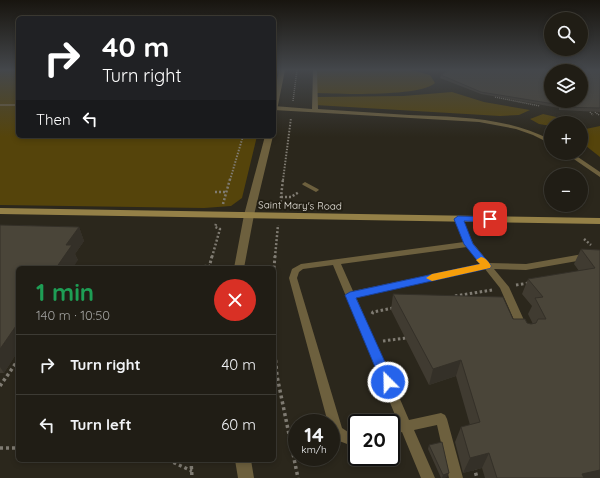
<!DOCTYPE html>
<meta charset="utf-8">
<style>
:root{--surface:#201d15;--page:#28261e;--text:#f1f3f6;--muted:#a2a2a0;--line:#3d3b34}
body{margin:0;font-family:Quicksand,sans-serif;background:var(--page);color:var(--text);height:100vh;display:flex;flex-direction:column;font-size:15px;white-space:nowrap}
*{box-sizing:border-box;margin:0}
p{font-size:13px;color:var(--muted)}
.icon{flex:none;width:22px;height:22px;fill:none;stroke:currentColor;stroke-width:2;stroke-linecap:round;stroke-linejoin:round}
.map{position:relative;flex:1;overflow:hidden}
.details{position:absolute;left:16px;top:266px;width:260px;height:196px;display:flex;flex-direction:column;background:var(--surface);border-radius:6px;box-shadow:0 2px 6px #0003,0 0 0 1px var(--line)}
.details>*{flex:none}
.guide{position:absolute;left:16px;top:16px;width:260px;height:122px;border-radius:6px;box-shadow:0 2px 6px #0003,0 0 0 1px var(--line);background:#202124;color:#fff;overflow:hidden}
.controls{position:absolute;left:544px;top:12px;display:grid;gap:8px}
.controls a{display:grid;place-items:center;width:44px;height:44px;border-radius:50%;background:var(--surface);box-shadow:0 2px 6px #0003,0 0 0 1px var(--line);font-size:20px}
.speed{position:absolute;left:288px;top:414px;display:flex;gap:8px;font-size:20px;font-weight:700;text-align:center}
.speed>*{display:grid;place-content:center;width:52px;height:52px;border-radius:50%;background:var(--surface);box-shadow:0 2px 6px #0003,0 0 0 1px var(--line);line-height:1}
.speed small{font-size:10px;font-weight:400}
.speed .limit{border:2px solid #111;border-radius:6px;background:#fff;color:#111}
.pin{position:absolute;display:grid;place-items:center;width:34px;height:34px;color:#fff;margin:-17px;border-radius:8px;box-shadow:0 2px 6px #0006}
.me{position:absolute;width:44px;margin:-22px;rotate:337deg;stroke-linejoin:round;filter:drop-shadow(0 0 3px #0008)}
.turn{display:flex;align-items:center;gap:14px;height:84px;padding:0 20px;font-size:18px}
.turn .icon{width:52px;height:52px;stroke-width:2.5}
.turn b{display:block;font-size:28px;line-height:34px}
.then{display:flex;align-items:center;height:38px;padding:0 20px;background:#0003;gap:8px;font-size:15px}
.round{display:grid;place-items:center;flex:none;width:42px;height:42px;border-radius:21px;background:var(--page)}
.headline{display:flex;align-items:center;justify-content:space-between;height:68px;padding:0 20px}
h1{font-size:24px;font-weight:700;line-height:30px;color:#1e9e55}
ul{padding:0;list-style:none}
li{display:flex;align-items:center;gap:12px;height:60px;padding:0 20px;border-top:1px solid var(--line)}
li div{flex:1}
li b{display:block;font-size:15px}
li em{font-style:normal}
.map>svg:first-child{display:block}
.green{fill:#55440b}
.lines{fill:none;stroke-linecap:round;stroke-linejoin:round}
.path-far4{stroke:#7f7b72;stroke-width:1.5;stroke-dasharray:1 1;stroke-linecap:butt}
.path-far3{stroke:#7f7b72;stroke-width:2;stroke-dasharray:1.5 1.5;stroke-linecap:butt}
.path-far2{stroke:#7f7b72;stroke-width:2.5;stroke-dasharray:2 2;stroke-linecap:butt}
.path-far1{stroke:#7f7b72;stroke-width:3;stroke-dasharray:2.5 2.5;stroke-linecap:butt}
.path{stroke:#7f7b72;stroke-width:3.5;stroke-dasharray:3 3;stroke-linecap:butt}
.service{fill:#6d603e;fill-rule:evenodd}
.tertiary{fill:#6d603e;fill-rule:evenodd}
.secondary{fill:#948047;fill-rule:evenodd}
.wall{fill:#403b31}
.shaded-wall{fill:#343028}
.building{fill:#4a4539;stroke:#343028;fill-rule:evenodd}
.route{fill:#2563eb;stroke:#184099}
.slow{fill:#f59e0b}
.labels{text-anchor:middle;stroke-width:4;stroke-linejoin:round;paint-order:stroke}
.street-label{font-size:10px;fill:#e4e1da;stroke:#221e13}
</style>
<div class="map">
<svg width="600" height="478" viewBox="0 0 600 478">
<rect width="100%" height="100%" fill="#2b271c"/>
<path class="green" d="M0,70H18V136H257L242,198L231,206L204,208L0,205Z
M315,70H411L430,75L435,83C421,97 337,94 315,93Z
M452,92L484,102L530,110L519,115L500,116L315,105V97L403,96Z
M543,114L565,119L573,123H551V126L539,124L530,119Z
M600,126V157L581,142V130Z"/>
<g class="lines">
<path class="path-far4" d="M495,97L540,106
M293,101L297,70
M590,112L593,115
M595,112L599,115"/>
<path class="path-far3" d="M230,180L243,136
M283,180L291,118"/>
<path class="path-far2" d="M215,192H227
M281,197H291L299,192
M223,204L230,179
M280,206L283,179
M584,239L591,245
M212,257L220,229L215,227L216,224
M275,257L278,225"/>
<path class="path-far1" d="M189,268L210,266
M209,268L212,256
M274,268L275,256
M516,285L529,283
M455,296L492,290
M372,314L373,312L393,308
M383,341L406,338
M274,346L275,355"/>
<path class="path" d="M275,354L277,376L298,478
M0,386L16,363L18,364
M0,448H18
M168,460L192,471
M191,460L192,478
M474,467L477,478"/>
<path class="service" d="M313,70H317L318,109C348,111 378,113 409,115C457,117 507,117 551,140V144L533,135L516,129L479,122L274,110V106L312,109Z
M0,104H18V106H0Z
M565,153H572L600,172V177Z
M305,182L318,189L319,190L316,192L303,185L302,184Z
M455,217H461L473,243L489,263L526,264L600,251V257L526,270L494,269L509,287L528,329L527,332L523,333L519,332L518,329L500,288L485,269L356,297L409,420L441,413L445,415L447,419L463,478H449L437,425L414,430L435,478H421L402,432L391,435V423L398,422L333,265L303,269L299,272L297,278L342,428L348,432L357,430V442L347,444C334,439 331,437 331,423H328L289,278L292,269L301,264L464,242L454,219ZM467,247L481,264L353,291L341,264Z"/>
<path class="tertiary" d="M279,70H285L277,110L274,112V95Z
M265,136H273L254,215L244,268H234L244,215Z
M235,460H251L254,478H238Z"/>
<path class="secondary" d="M0,208L600,218V224L0,214Z"/>
</g>
<path class="wall" d="M600,70V112L559,110V108L481,94L440,78L441,75Z
M0,225L79,227L84,241L75,254L78,260L18,268V351L4,373H0Z
M581,249L600,250V478H485L482,468L463,473L455,442L461,427L470,425L456,376L429,385L391,310L393,294L513,319L531,324H533L528,314L532,306L522,294L528,279L579,271L574,264Z
M429,445L447,477L441,478L428,449Z"/>
<path class="shaded-wall" d="M79,227L84,241L75,254L78,260L73,268H56L66,245Z
M18,323V351L4,373L0,367V349Z
M461,360L456,376L429,385L433,369Z
M489,453L482,468L463,473L470,458Z
M600,470V478H579L582,474Z
M449,473L447,477L442,478L443,475Z"/>
<path class="building" d="M450,70H600V108L560,107V105L481,92L441,75ZM551,71H581V101H551Z
M0,225L79,227L66,245H72L56,268H18V323L0,349Z
M581,249L600,250V470L582,474L584,478H497L489,453L470,458L461,427L480,422L461,360L433,369L393,294L503,297L513,319H525L527,323L531,324L536,323L538,319H546L535,298L543,297L528,279L595,268Z
M442,442L449,473L443,475L429,445Z"/>
<linearGradient id="sky" x2="0" y2="1"><stop stop-color="#18150f"/><stop offset="0.51" stop-color="#44474b"/><stop offset="1" stop-color="#44474b" stop-opacity="0"/></linearGradient>
<rect width="600" height="137" fill="url(#sky)"/>
<path class="route" d="M458,216L490,217L494,219L490,222L464,221L473,244L490,264L491,266L490,268L356,298L394,382L392,386L388,388L383,386L345,295L350,292L480,264L464,244L454,219Z"/>
<path class="slow" d="M481,257C486,258 489,262 491,266L490,268L432,281L426,278L432,274L480,264L476,260Z"/>
<g class="labels">
<g class="street-label">
<text transform="translate(300 205) rotate(1)" y="4">Saint Mary's Road</text>
</g>
</g>
</svg>
<div class="controls">
<a><svg class="icon" aria-label="search" viewBox="0 0 24 24"><circle cx="10" cy="10" r="6"/><path d="M15 15l6 6"/></svg></a>
<a><svg class="icon" aria-label="layers" viewBox="0 0 24 24"><path d="M12 4l9 5-9 5-9-5zM3 14l9 5 9-5"/></svg></a>
<a>+</a>
<a>−</a>
</div>
<div class="speed"><div>14<small>km/h</small></div><div class="limit">20</div></div>
<div class="pin" style="left:490px;top:219px;background:#d93025"><svg class="icon" aria-label="arrive" viewBox="0 0 24 24"><path d="M6 21V4h12l-3 4 3 4H6"/></svg></div>
<svg class="me" style="left:388px;top:382px" viewBox="-20 -20 40 40"><circle r="17" fill="#2563eb" stroke="#fff" stroke-width="3"/><path d="M0-11L8 9 0 5-8 9z" fill="#fff"/></svg>
<div class="guide">
<div class="turn"><svg class="icon" aria-label="right" viewBox="0 0 24 24"><path d="M7 20v-9h11M14 6l5 5-5 5"/></svg><div><b>40 m</b>Turn right</div></div>
<div class="then">Then<svg class="icon" aria-label="left" viewBox="0 0 24 24"><path d="M17 20v-9H6M10 6l-5 5 5 5"/></svg></div>
</div>
<section class="details">
<div class="headline"><div><h1>1 min</h1><p>140 m · 10:50</p></div><a class="round" style="background:#d93025;color:#fff"><svg class="icon" aria-label="close" viewBox="0 0 24 24"><path d="M6 6l12 12M18 6L6 18"/></svg></a></div>
<ul>
<li><svg class="icon" aria-label="right" viewBox="0 0 24 24"><path d="M7 20v-9h11M14 6l5 5-5 5"/></svg><div><b>Turn right</b></div><em>40 m</em></li>
<li><svg class="icon" aria-label="left" viewBox="0 0 24 24"><path d="M17 20v-9H6M10 6l-5 5 5 5"/></svg><div><b>Turn left</b></div><em>60 m</em></li>
</ul>
</section>
</div>
